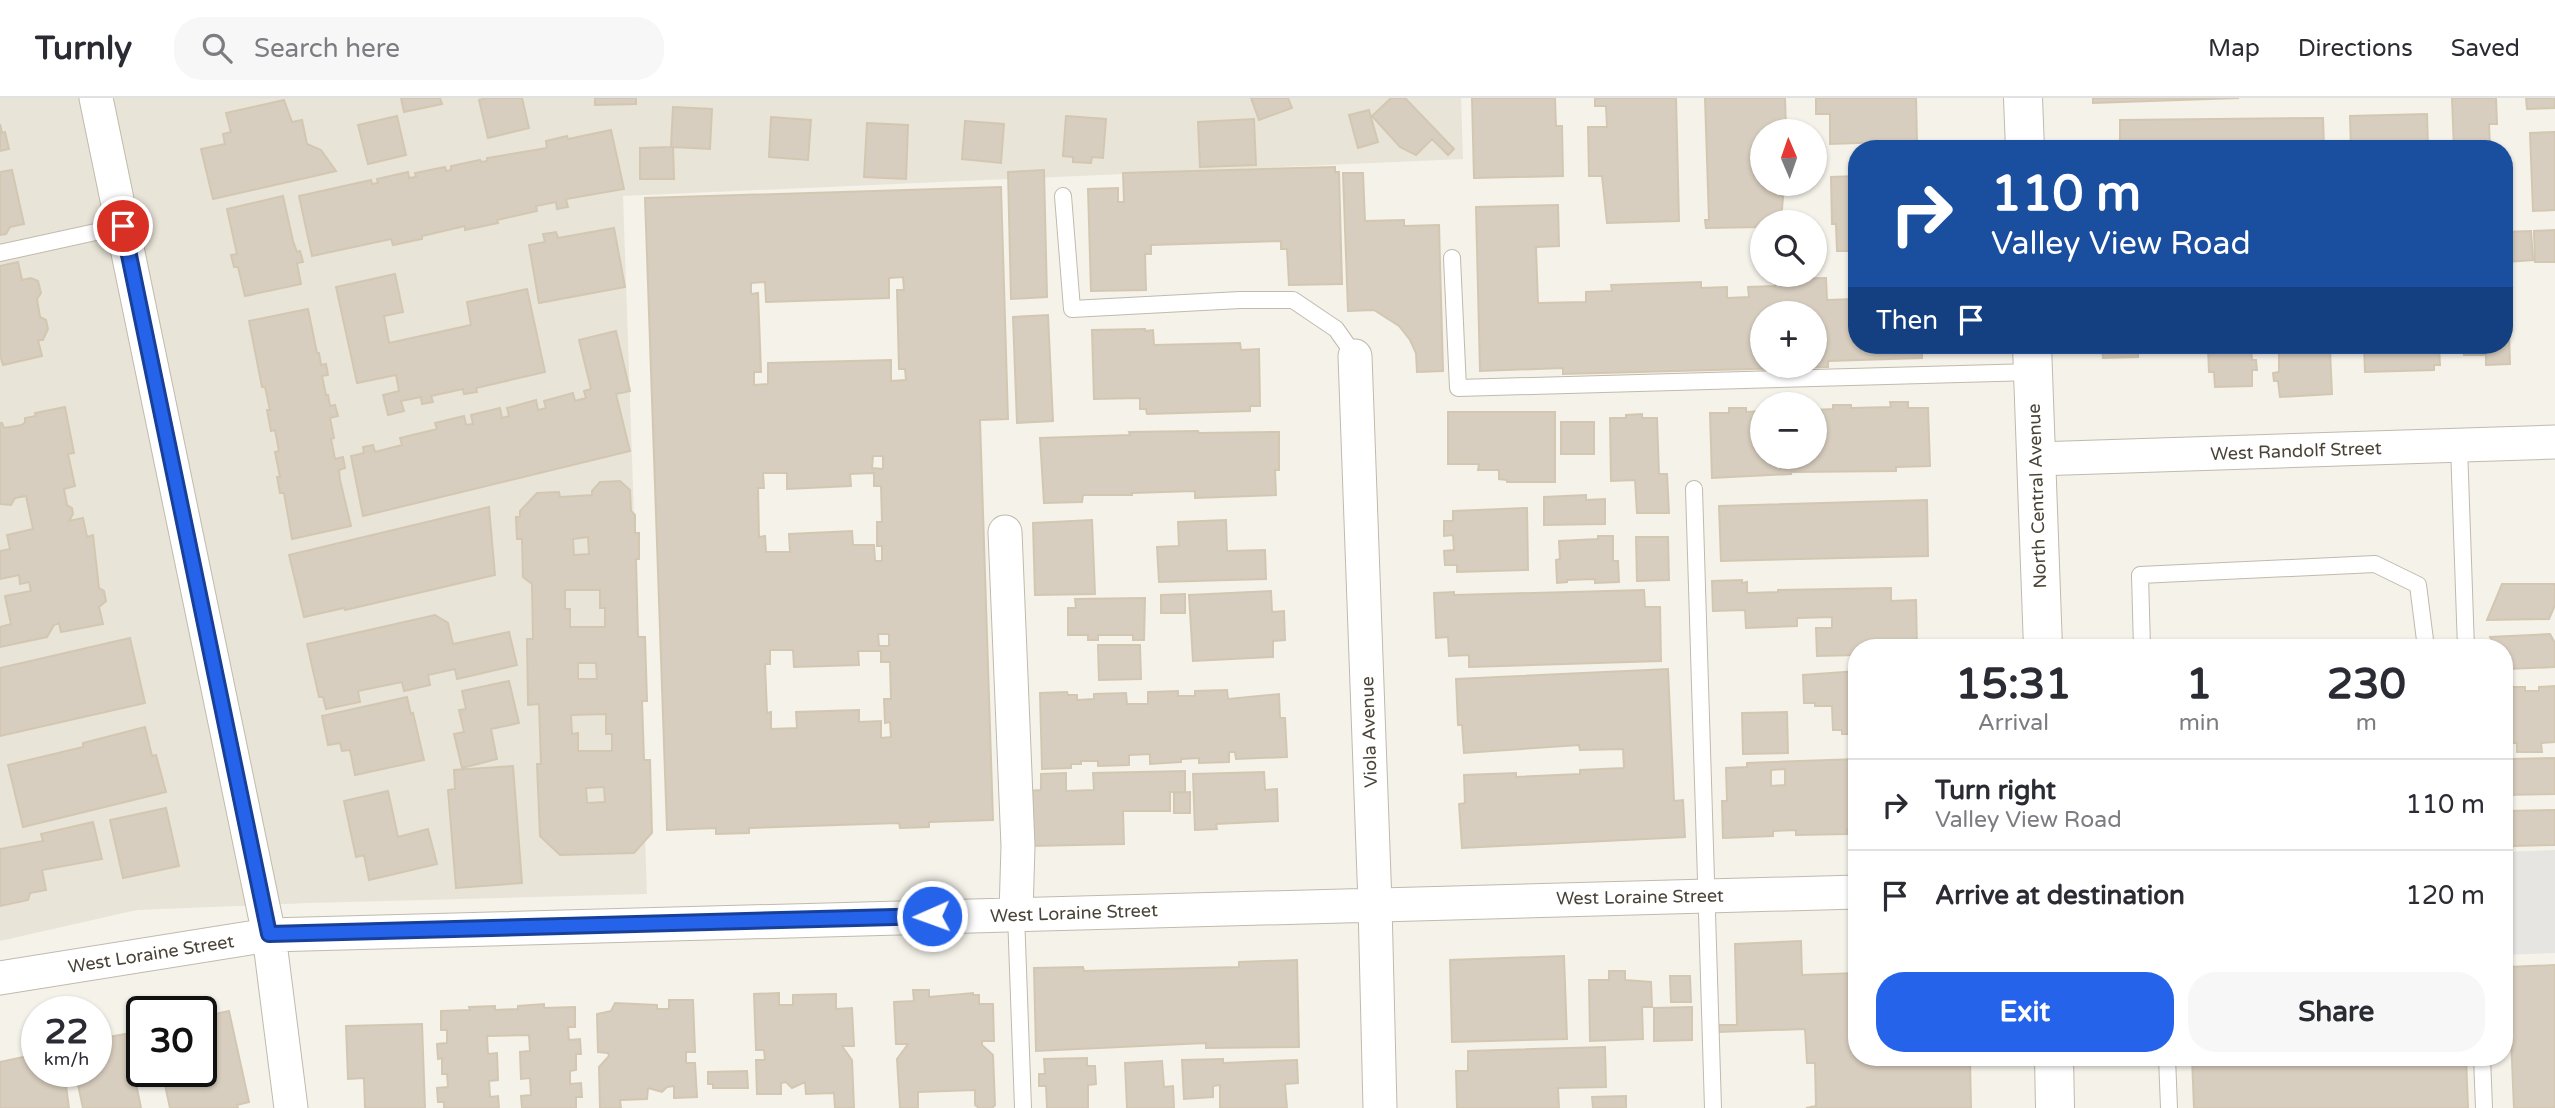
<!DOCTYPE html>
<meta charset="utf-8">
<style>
:root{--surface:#fff;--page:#f7f7f7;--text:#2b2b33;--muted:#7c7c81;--line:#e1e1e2;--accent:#2563eb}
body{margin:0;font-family:"Varela Round",sans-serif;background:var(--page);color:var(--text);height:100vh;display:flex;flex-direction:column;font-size:26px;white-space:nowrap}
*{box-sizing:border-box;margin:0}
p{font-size:23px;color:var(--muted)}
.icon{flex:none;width:38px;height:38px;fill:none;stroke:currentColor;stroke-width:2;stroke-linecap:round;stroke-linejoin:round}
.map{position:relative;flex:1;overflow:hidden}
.details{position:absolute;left:1848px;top:541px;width:665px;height:427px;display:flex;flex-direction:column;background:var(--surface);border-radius:28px;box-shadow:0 2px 5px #0004}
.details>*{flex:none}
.guide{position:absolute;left:1848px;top:42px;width:665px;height:214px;border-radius:28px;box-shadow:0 2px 5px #0004;background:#1a4fa0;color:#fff;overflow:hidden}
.needle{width:46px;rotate:358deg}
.controls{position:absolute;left:1750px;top:21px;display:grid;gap:14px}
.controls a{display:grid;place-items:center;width:77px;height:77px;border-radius:50%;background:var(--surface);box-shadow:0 2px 5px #0004;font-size:35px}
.speed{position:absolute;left:21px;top:898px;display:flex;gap:14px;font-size:35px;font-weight:700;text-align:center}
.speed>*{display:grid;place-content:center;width:91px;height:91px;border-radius:50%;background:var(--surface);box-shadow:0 2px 5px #0004;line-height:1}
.speed small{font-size:18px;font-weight:400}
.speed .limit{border:4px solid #111;border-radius:10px;background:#fff;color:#111}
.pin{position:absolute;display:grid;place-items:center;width:60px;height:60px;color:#fff;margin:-30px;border:4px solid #fff;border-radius:50%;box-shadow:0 2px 7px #0007}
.me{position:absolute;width:77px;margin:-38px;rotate:268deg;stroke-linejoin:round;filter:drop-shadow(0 0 5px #0008)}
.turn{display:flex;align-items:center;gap:24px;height:147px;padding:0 28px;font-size:32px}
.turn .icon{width:91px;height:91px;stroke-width:2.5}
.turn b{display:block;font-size:49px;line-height:60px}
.then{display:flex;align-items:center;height:66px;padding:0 28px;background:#0003;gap:14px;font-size:26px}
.eta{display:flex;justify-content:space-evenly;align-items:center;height:119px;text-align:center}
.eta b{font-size:42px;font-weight:700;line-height:49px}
.button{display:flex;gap:14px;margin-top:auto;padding:14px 28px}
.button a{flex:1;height:80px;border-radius:28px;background:var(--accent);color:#fff;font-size:28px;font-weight:700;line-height:80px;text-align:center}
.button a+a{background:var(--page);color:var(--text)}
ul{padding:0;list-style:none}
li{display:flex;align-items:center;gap:21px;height:91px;padding:0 28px;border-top:2px solid var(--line)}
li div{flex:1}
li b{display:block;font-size:26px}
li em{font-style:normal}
header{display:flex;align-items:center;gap:42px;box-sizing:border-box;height:98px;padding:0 35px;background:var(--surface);border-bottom:2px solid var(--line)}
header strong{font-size:33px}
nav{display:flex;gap:38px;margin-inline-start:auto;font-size:24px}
.search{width:490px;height:63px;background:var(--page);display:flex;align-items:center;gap:18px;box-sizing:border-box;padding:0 24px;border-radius:28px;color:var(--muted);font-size:26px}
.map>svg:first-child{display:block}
.residential{fill:#e9e4d8}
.parking{fill:#e7e5e2}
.building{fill:#d8cebf;stroke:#d3c7b2;stroke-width:2;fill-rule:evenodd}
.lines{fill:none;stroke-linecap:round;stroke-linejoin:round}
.service-casing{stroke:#c1baac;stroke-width:18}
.minor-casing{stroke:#c1baac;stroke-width:35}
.tertiary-casing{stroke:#c1baac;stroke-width:40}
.service{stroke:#fff;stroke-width:16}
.minor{stroke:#fff;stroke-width:33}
.tertiary{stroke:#fff;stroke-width:38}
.route-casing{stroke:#184099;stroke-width:18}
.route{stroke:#2563eb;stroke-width:12}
.labels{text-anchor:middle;stroke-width:6;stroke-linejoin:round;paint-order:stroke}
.street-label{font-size:18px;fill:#4a4338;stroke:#fff}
</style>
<header>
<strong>Turnly</strong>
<div class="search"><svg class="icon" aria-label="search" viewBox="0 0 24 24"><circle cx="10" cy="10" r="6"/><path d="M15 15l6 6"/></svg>Search here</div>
<nav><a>Map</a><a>Directions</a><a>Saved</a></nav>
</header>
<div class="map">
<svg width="2555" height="1010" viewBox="0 0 2555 1010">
<rect width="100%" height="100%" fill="#f5f2ea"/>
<path class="residential" d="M0,0H1461L1463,61L623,98L647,796L309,805L137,812L0,843Z"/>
<path class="parking" d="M2555,752V855L2504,857V754Z"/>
<path class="building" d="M401,0H440L442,6L404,14Z
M487,0H522L529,30L488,40L479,2Z
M595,0H636V6L595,7Z
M1251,0H1288L1292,10L1259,22Z
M1391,0H1405L1454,51L1448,57L1432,41L1416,57L1400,49L1372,18Z
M1472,0H1555L1556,28H1562L1563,78L1474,80Z
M1595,0H1676L1679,123L1607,125L1602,78H1589L1588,29H1607L1606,8H1595Z
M1705,0H1785L1786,32L1795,33H1762V86H1784L1781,124H1762V129L1706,130L1705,122H1709Z
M1816,0H1916L1917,43L1830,46V16H1816Z
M2093,0H2239L2093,5Z
M2452,0H2496L2497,26H2489L2490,51H2454Z
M2526,0H2555V10L2527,11Z
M284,2L292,24L302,22L307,46L321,52L336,73L213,101L201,51L225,46L223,36L231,34L226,15Z
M673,9L712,11L710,51L673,49L674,81H640V50L671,49Z
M1369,12L1378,44L1358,50L1349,17Z
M2427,16L2428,49L2432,51H2351L2350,18Z
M397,18L406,57L368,66L358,27Z
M1066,18L1106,21L1103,60L1092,59L1091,65L1073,64V59L1063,58Z
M771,19L811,22L808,62L769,59Z
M2323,20L2324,51H2120V22Z
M1254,21L1256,67L1200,69L1198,24Z
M965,23L1004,26L1001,65L962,61Z
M867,25L908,27L906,81L864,79Z
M0,26L2,35L5,34L9,51L0,53Z
M611,32L624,91L566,101L568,109L557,111L556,104L536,108L537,113L497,122L498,125L465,132V128L422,138V141L393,147L391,141L312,158L299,98L371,82L372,86L378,85L377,81L408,74L409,80L416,79L415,75L445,69L446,73L451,72V68L480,62L481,64L487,63V60L547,50L546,43L567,38L568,41Z
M2555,34V112L2533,113L2530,35Z
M1335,69V74H1339L1342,186L1289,187L1287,151H1281V143L1151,147V156H1145L1146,192L1091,193L1088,91L1118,90V104H1124L1123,75Z
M12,72L24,126L10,129L6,136L0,137V74Z
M1044,72L1047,199L1011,201L1008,74Z
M1343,75H1363L1365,123L1404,122V128L1439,127L1443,273L1417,274L1416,255L1410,242L1399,228L1374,212L1348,213Z
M1857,78V247H1922V260L1828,263V269L1563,276V270L1480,273L1476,109L1558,107L1559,148L1536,149L1538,205L1586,204V194L1612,193L1611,187L1701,184V190L1727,189V200L1749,199L1748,189L1775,188V181L1826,180L1827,202L1856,201L1855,153H1837L1836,126H1832L1831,79ZM1762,215H1815V268H1762Z
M1001,89L1008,321L980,322L993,722L929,724V729L900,730L899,725L749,730V735L716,736V730L667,732L645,100ZM903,179L904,192H897L899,271H905L906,282L891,283V262L768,265V286L754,287V274H761L758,195L751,196V185L765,184L766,204L889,200V180ZM873,358H883V371L872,370ZM763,375H787V391L851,388L850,376L874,375V388H881L882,424H877V448H882V463H875L874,447H853L852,433L789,436L790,454H766L765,438L759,439L758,390H764ZM878,536H889V548H879ZM770,552H793L794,569L859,567L858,553H881V564H890L891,601H884L885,625L890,624L891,639L881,640V623L859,624V612L796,614L797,630L771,631V614L767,615L765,566H770Z
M283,98L293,143L297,154L300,153L303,164L297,165L301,186L245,198L238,169H234L231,157L237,156L227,111Z
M614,130L625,189L539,205L529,147L545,144L543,136L556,134L558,140Z
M2555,132V164H2535L2534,133Z
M2531,133L2533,162L2507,164L2505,134Z
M18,164L22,182L31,180L38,183L41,195L37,201L40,219L46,222L48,231L43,242H38L42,258L3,267L0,257V168Z
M395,176L403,214L384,218L389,245L471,227L467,204L527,191L545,274L476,290L477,294L464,296L463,291L431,298L433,304L422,306L421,299L401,303L404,313L388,317L383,297L399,293L396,277L357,285L336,189Z
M2504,203H2508L2510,266L2486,267V257H2464L2463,247H2504Z
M308,211L317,255H319L321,267L326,266L328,277L322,278L326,297H328L330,308L335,307L338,318L330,320L334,340L331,341L335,361L343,359L345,370L339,372L340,382L351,428L292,441L284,395H280L277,379H280L275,354L279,353L275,332L271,333L267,312H270L265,289H262L249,223Z
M1048,217L1053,323L1017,325L1013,219Z
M1145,231V233L1153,232L1154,247L1240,245L1241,252L1259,251L1260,308H1250V313L1147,316L1146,311H1140V300L1094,301L1092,232Z
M616,233L630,293L616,296L630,353L363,418L351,358L364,355L363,349L373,347L375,354L402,347L400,340L437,331L435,325L464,318L466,327L473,326L471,317L500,310L502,320L509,318L507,310L536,302L538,312L546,310L544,303L573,295L575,303L586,300L584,293L591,291L579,242Z
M2102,247H2138V259L2103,260Z
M2178,247H2261V250H2251L2252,262H2256L2257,272H2252V288L2215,289L2214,274H2209L2208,250L2178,251Z
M2364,247H2439L2440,267H2434V272L2365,274Z
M2330,252L2332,296L2280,299L2278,283H2274L2273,275L2279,274V255Z
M1890,304H1908V310H1928L1930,368L1896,369V373L1791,374V376L1712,380L1710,315H1729V310H1746V314L1762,313V359H1815V312L1833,311V307H1851V310L1891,309Z
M65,309L74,355L68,356L75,388L64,391L67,407L72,410L73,416L69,423L83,420L87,439L93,437L99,490L104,493L106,503L99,509L103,526L61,534L59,525L54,527L47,539L0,549V529L11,526L5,498L31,493L29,484L20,486L19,477L0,481V453L10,451L7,437L33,431L26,398L15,400L11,407L0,406V325H2L4,330L22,327L25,324V320L36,318L35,315Z
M1448,314H1555V384H1507V382L1499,381V372H1478L1479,366H1448Z
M1642,316V320H1657L1659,376H1667L1669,415H1637L1635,382L1611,383L1610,320H1626V317Z
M1561,324H1594V356H1561Z
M1198,333L1199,335L1279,334V372H1275L1276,397L1195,400V393L1132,395V397H1083L1082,404L1044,405L1040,340L1130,337L1129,334Z
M620,383L630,392L631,413L635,417V435H639V461H636L638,539H645L647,603H642L644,662H650L652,735L634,755L560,757L540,738L537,666H541L539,606L528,607L527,541H533L532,486L523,479L522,441H517L516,419H520V413L537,395L559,394L560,399L592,397V393L600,384ZM588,439L589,456L574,457L573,441ZM565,492H600V510H605V529H570V511H565ZM578,565H596L597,581H578ZM606,616V636H612V653H578V635L572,636L571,617ZM604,689L605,704L587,705L586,690Z
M1586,397V402L1605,401V426L1544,427V399Z
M1927,402L1928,458L1721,463L1719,408Z
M489,409L495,477L345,512L344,510L304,519L289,457Z
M1527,410L1528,472L1457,474V467H1445L1444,453L1454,452L1453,437L1444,438V423H1453V413Z
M1092,422L1095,496L1035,497L1033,425Z
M1226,422L1227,453L1265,452L1266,481L1159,484L1157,449L1179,448L1178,424Z
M1598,438H1613V463H1618L1619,484L1595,485V481L1567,482V484L1557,485L1556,462L1560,461L1559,443L1598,441Z
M1636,439H1668L1669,482L1637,483Z
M1742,482V485L1747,484V495L1778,494V492L1891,490V503L1916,502L1917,550H1857V557L1817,558L1816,530H1832V519L1797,520V528L1746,530L1745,512L1713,513L1712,483Z
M2502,486H2555V507L2549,521L2487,522Z
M1644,492L1645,509H1660L1661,563L1469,569V557L1449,558L1448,539L1436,540L1434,495L1454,494V497Z
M1271,493L1272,514L1284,513L1285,542L1273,543V559L1193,563L1189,497Z
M1185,496V515H1161V497Z
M1145,500L1144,542H1133V537H1098V542H1088V537H1068V510H1076L1075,501Z
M435,517L448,525L453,546L509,534L517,567L457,581L455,571L428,577L430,587L404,593L402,584L358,593L360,604L326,611L323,599H319L307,546Z
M2550,536L2555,545V569L2507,571L2504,566V550H2495L2490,539Z
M130,540L145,605L0,638V570Z
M1098,547H1140L1141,581L1099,582Z
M1668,571L1674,703L1683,702L1685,739L1462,750L1459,706L1465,705L1464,677L1516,675V679L1580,676V672L1624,670L1623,651L1580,652L1579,647L1464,655L1462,627H1458L1456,581Z
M1857,573V636H1842V632H1833L1832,608H1815V605H1804L1803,577Z
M509,583L519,625L491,631L497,661L462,670L454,636L464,634L459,612L466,611L462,593Z
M2555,588V644L2541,645L2542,654H2517V645H2504V589H2525V593H2539V589Z
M1227,592L1228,601L1279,596L1280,620H1285L1287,659L1236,661L1235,654H1229V664L1199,665V660L1181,661V664L1150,666V656L1129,657V667L1098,668V663H1081V666H1071V670L1042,671L1040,595L1067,594L1068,597H1077V602L1094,601V596L1126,595L1127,606H1148V594L1178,593V598H1195V593Z
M407,599L411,616L413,615L424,662L355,677L350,652L342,653L340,645L328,647L322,618Z
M1787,614L1788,655L1743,656L1742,615Z
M145,629L152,658L156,657L166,694L23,729L8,667L83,649V645Z
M2555,660V696L2504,697V676L2511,661Z
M1857,661V670H1853V685H1857V731H1847V736L1796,737V732L1773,733V738L1723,740L1722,703H1727L1726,670L1747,669V665ZM1785,671V687L1771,688V672Z
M513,668L522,785L456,790L448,692L455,691L454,672Z
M1185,673V694H1170V713H1123L1124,746L1030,748L1029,693L1041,692V676L1066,675V693L1094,692L1093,675Z
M1264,674L1265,692L1277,691L1278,723L1216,726L1217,731L1195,732L1193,676Z
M388,693L398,739L428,731L437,766L369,782L364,757L356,759L344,703Z
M1190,694V715H1174V695Z
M166,710L179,768L123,780L110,722Z
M2555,712V747L2513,748L2504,731V713Z
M93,724L102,761L42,772L46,792L30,795L28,802L0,808V751L43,743L41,736Z
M1801,843L1802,877L1857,875V959H1978V961L1970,962L1971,1010H1806L1816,1008L1815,965H1807L1805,931L1719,934V927H1737L1735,846Z
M1564,858L1567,941L1452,944L1450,862Z
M1297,862L1299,949L1206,950V945L1036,953L1034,870L1083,869L1084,873L1239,869V864Z
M2555,867V1010H2514L2508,869Z
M1609,873H1625V882L1651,884L1652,909H1642L1643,941L1590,943L1589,882H1609Z
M1670,878H1690L1691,904H1671Z
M913,892H929V899L973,895V897H979V906H993L994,943H982V947L993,957L995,1007L992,1010H979L975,1007V992L918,994V1010H900L897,961L908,946H896L894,904L914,903Z
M779,895V907H793V897L836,896V911L852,910L854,948H842L852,962L854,1010H835L834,995L806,996L805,984L792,990L786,984L781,985V996H757L756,962H765L764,952H756L754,896Z
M669,902H693L695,954H686V965H695L697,999L674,1000V988L667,989L662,994L648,990L647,1001L620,1002L621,1010H600L599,969L609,958L608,955L598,954L597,916L611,913L615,905L657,907V911H669Z
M544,906V910L575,909V929H568L569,942L580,941L581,956H576V972L570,973V986L581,985L582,999H576V1010H522L521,998L531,997L530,980L521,981L520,954L530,953L529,937L487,938L488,956L497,955L498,982L489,983L490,999L498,998L499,1010H444V1004H438L437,990L448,989L447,976H442V960L438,961L437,946L447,945V932H441V913L470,912L469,909L495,908V912L518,911V908Z
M1692,909V942L1654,943V910Z
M229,913L249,1004L237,1007L238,1010H170L162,973H201V919Z
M422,926L425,1010H365L364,980L348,981L346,928Z
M126,936L141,1010H83L75,973H96V941Z
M1605,949L1606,989L1558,990L1559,1010H1457L1456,973H1468V953Z
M37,956V973H64L69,1010H0V964Z
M2192,959H2466L2468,1010H2194Z
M1087,960V968H1095L1096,986L1088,987V1010H1047L1046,988H1039V976H1045L1044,961Z
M1223,961V965L1297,962L1298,985L1285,986L1287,1010H1220V987L1213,988V999L1184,1001L1182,962Z
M1162,963L1164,989L1173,988L1174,1010H1127L1125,965Z
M747,973L748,990H713V986H708V974Z
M1626,998V1010H1593L1592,999Z"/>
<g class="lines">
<defs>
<path id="service" d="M1063,98L1072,211L1240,202H1293L1336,231L1355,258
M0,155L123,128
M1452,160L1458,290L2033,274
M2459,348L2466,550
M1694,391L1713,1010
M2142,550L2140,477L2375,466L2418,487L2426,550
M1016,816L1023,1010
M2167,959L2169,1010
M2482,959L2484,1010"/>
<path id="minor" d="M96,0L269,837L291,1010
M1355,258L1375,806L1380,1010
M2036,361L2555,344
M1005,434L1018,748L1016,816
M0,880L269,837L1857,794"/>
<path id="tertiary" d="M2023,0L2025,51
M2032,247L2043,550
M2054,959L2055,1010"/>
</defs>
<use href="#service" class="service-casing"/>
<use href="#minor" class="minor-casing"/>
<use href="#tertiary" class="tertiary-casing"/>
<use href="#service" class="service"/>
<use href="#minor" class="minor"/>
<use href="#tertiary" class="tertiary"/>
</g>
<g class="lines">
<defs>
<path id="route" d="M123,128L269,836L932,818"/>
</defs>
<use href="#route" class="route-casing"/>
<use href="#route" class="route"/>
</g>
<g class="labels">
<g class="street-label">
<text transform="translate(2296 353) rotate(-2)" y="6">West Randolf Street</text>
<text transform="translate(2037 398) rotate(-92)" y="6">North Central Avenue</text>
<text transform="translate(1369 634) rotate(-92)" y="6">Viola Avenue</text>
<text transform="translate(1640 799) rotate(-1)" y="6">West Loraine Street</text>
<text transform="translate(1074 815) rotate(-2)" y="6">West Loraine Street</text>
<text transform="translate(151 856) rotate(-9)" y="6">West Loraine Street</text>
</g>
</g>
</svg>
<div class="controls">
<a><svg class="needle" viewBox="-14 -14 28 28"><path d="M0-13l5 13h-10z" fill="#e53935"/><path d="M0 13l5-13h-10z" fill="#7c7c81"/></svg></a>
<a><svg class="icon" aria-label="search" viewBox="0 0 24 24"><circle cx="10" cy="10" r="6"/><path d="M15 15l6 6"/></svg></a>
<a>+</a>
<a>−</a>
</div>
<div class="speed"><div>22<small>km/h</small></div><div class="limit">30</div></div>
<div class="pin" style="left:123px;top:128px;background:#d93025"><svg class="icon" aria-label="arrive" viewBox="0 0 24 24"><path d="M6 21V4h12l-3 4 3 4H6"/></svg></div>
<svg class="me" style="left:932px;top:818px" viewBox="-20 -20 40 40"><circle r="17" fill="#2563eb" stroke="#fff" stroke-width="3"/><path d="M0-11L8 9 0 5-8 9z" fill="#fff"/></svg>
<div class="guide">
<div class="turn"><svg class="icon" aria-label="right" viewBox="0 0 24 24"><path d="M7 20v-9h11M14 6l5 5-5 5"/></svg><div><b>110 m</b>Valley View Road</div></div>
<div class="then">Then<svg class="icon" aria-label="arrive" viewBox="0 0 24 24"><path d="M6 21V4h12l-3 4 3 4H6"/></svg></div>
</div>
<section class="details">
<div class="eta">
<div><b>15:31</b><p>Arrival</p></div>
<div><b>1</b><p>min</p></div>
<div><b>230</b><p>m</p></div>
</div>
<ul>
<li><svg class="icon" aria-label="right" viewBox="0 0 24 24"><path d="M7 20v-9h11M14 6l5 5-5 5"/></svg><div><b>Turn right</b><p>Valley View Road</p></div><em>110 m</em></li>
<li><svg class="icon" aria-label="arrive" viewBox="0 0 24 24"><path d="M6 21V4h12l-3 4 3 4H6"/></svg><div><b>Arrive at destination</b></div><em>120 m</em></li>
</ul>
<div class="button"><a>Exit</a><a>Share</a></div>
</section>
</div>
